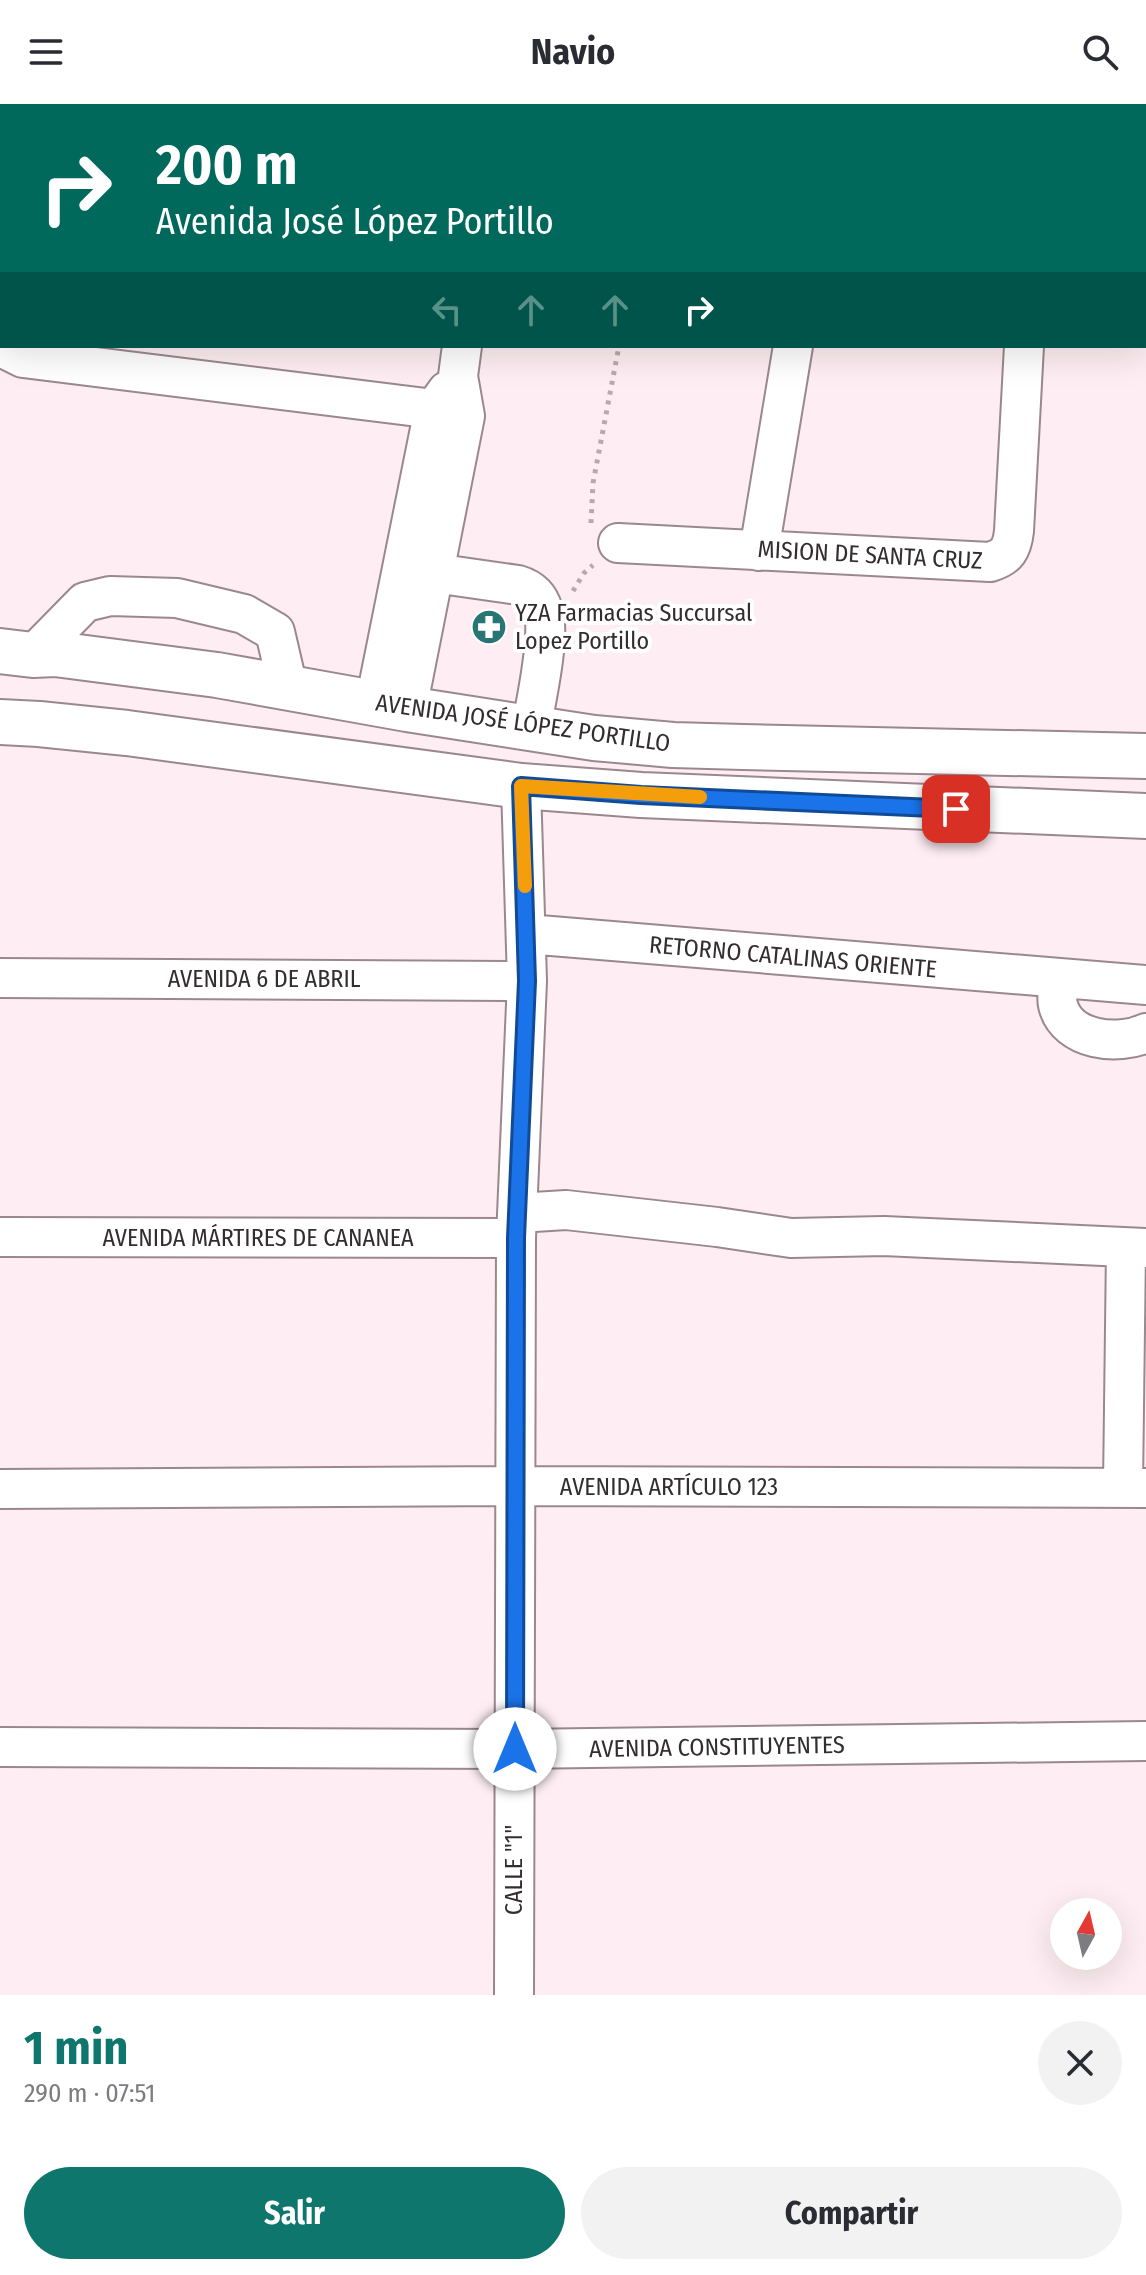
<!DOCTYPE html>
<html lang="es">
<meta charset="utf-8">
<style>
:root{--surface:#fff;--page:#f2f2f3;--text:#2b2b33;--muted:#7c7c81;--accent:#0f766e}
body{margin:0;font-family:"Fira Sans Condensed",sans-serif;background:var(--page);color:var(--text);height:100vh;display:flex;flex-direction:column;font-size:30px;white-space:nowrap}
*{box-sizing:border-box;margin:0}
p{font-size:26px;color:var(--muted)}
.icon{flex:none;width:44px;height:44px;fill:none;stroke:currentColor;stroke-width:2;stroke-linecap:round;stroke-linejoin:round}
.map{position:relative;height:1891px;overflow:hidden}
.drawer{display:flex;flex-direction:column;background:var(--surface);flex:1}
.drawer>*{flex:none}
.top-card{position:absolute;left:0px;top:0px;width:1146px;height:244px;box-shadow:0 8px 32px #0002;background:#00695c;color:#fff;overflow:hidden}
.needle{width:52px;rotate:8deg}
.fabs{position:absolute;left:1050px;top:1794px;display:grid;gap:16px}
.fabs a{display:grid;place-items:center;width:72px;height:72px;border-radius:50%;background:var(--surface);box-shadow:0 8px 32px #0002;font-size:40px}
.pin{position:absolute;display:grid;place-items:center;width:68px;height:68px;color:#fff;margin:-34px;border-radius:16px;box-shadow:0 4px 12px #0006}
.me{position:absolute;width:88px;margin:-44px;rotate:0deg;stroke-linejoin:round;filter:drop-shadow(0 0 6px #0008)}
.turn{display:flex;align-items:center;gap:28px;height:168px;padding:0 24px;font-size:36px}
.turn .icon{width:104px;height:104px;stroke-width:2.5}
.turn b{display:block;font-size:56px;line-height:68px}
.lanes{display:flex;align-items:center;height:76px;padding:0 24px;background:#0003;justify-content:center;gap:40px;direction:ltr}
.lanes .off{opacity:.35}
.round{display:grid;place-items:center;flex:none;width:84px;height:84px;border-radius:42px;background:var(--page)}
.head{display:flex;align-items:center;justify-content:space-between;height:136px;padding:0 24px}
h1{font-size:48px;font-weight:700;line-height:60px;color:var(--accent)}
.cta{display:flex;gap:16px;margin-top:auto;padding:16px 24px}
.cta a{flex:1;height:92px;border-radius:48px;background:var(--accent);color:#fff;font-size:32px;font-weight:700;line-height:92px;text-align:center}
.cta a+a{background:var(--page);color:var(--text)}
header{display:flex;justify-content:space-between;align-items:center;height:104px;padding:0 24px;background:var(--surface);font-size:36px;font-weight:700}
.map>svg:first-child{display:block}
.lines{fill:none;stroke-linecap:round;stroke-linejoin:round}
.minor-casing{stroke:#9a888e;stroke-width:42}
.major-casing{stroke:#9a888e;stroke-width:48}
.path{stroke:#b7aaae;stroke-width:5;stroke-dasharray:4 6;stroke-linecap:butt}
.minor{stroke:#fff;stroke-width:38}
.major{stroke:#fff;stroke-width:44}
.route-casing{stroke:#114b97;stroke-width:20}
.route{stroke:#1a73e8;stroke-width:14}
.slow{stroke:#f59e0b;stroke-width:14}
.labels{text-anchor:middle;stroke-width:8;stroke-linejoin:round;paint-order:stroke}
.street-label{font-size:24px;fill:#342d2f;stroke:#fff}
.poi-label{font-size:24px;fill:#342d2f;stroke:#fff;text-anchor:start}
</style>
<header><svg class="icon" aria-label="menu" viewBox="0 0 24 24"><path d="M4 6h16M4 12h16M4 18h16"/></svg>Navio<svg class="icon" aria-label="search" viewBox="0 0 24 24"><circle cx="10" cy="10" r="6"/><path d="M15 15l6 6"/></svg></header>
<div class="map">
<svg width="1146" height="1891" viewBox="0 0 1146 1891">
<rect width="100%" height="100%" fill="#feeef3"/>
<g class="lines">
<defs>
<path id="minor" d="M81,0L96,2
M997,0L998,2
M498,2L499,0
M1144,142L1146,143
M3,242L5,245L23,254L434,305L465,312
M618,439L990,458C1007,453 1012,445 1014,427L1024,242
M759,447L793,242
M434,469L518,481C531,485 539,492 543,506C551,531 536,597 531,625
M33,551L85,498L110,492L177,494L244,510L275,528L288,584
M375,599L434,305L447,287
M407,605L465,312L458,272L462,242
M527,830L1146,881
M0,874L527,877
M1060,876C1058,884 1056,893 1058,901C1067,937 1118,942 1146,929
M518,1109L566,1106L717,1123L791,1134L884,1132L1146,1144
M0,1133L516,1134
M1123,1383L1126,1144
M0,1385L515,1382L1146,1384
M0,1643L515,1645L1146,1637
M514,1891L516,1134L527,877L521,682"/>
<path id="major" d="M0,547L33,551L55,550L217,571L407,605L594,634L673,641L743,643L1146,652
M0,618L39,620L127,629L521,682L641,691L1146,712"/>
</defs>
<use href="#minor" class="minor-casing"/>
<use href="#major" class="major-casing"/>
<path class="path" d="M663,2V0
M591,419L593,379L619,242
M573,487L584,469L593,461"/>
<use href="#minor" class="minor"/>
<use href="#major" class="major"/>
</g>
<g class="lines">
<defs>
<path id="route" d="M515,1645L516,1134L527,877L521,682L641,691L956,705"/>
</defs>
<use href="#route" class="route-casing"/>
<use href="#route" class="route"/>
<path class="slow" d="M525,782L521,682L700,693"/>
</g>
<defs>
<symbol id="pharmacy-disc" viewBox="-11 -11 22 22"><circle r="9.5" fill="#297475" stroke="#fff"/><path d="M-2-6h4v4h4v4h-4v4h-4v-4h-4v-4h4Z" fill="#fff"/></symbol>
</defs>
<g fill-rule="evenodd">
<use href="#pharmacy-disc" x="469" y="503" width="40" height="40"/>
</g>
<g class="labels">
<g class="street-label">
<text transform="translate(870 451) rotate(3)" y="8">MISION DE SANTA CRUZ</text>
<text transform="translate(523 619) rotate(8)" y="8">AVENIDA JOSÉ LÓPEZ PORTILLO</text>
<text transform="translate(793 853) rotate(5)" y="8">RETORNO CATALINAS ORIENTE</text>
<text x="264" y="883">AVENIDA 6 DE ABRIL</text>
<text x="258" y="1142">AVENIDA MÁRTIRES DE CANANEA</text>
<text x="669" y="1391">AVENIDA ARTÍCULO 123</text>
<text transform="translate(717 1643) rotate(-1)" y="8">AVENIDA CONSTITUYENTES</text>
<text transform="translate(514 1766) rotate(-90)" y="8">CALLE "1"</text>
</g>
<g class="poi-label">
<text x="515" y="517">YZA Farmacias Succursal<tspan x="515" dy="28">Lopez Portillo</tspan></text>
</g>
</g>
</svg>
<div class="fabs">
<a><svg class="needle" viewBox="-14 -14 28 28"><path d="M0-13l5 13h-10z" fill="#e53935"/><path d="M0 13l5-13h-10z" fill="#7c7c81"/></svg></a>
</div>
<div class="pin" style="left:956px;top:705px;background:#d93025"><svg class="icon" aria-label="arrive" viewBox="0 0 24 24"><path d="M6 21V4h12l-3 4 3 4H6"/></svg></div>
<svg class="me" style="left:515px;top:1645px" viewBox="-20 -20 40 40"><circle r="19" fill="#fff"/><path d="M0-13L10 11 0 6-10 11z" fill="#1a73e8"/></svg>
<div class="top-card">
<div class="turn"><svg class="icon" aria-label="right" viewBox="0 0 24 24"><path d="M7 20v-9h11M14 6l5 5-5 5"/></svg><div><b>200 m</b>Avenida José López Portillo</div></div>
<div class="lanes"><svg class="icon off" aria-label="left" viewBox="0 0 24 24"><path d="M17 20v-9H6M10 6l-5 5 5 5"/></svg><svg class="icon off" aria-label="ahead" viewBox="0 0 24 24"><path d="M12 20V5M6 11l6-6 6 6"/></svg><svg class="icon off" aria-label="ahead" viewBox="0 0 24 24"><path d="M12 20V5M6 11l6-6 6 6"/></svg><svg class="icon" aria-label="right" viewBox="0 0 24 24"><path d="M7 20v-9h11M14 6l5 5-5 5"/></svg></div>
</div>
</div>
<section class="drawer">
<div class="head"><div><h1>1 min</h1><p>290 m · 07:51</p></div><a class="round"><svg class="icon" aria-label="close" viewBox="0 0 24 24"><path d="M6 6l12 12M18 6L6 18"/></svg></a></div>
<div class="cta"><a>Salir</a><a>Compartir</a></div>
</section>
